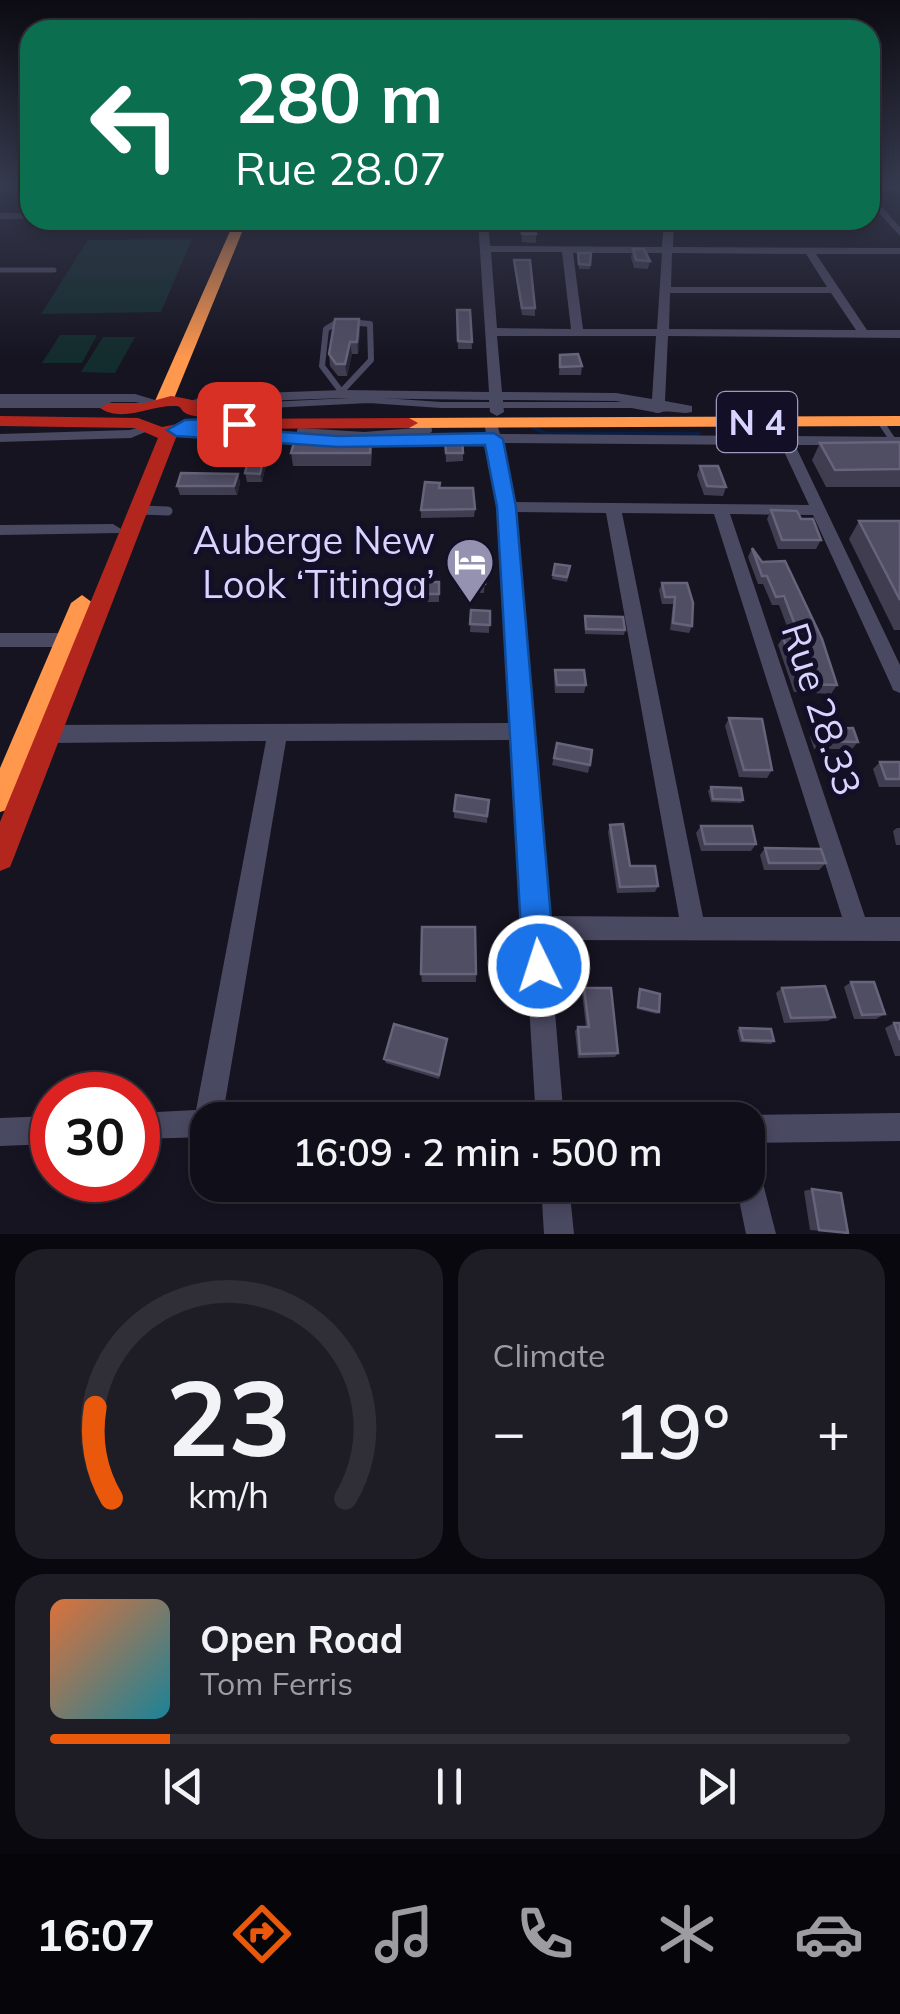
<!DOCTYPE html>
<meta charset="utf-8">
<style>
body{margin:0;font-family:Mulish,sans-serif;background:#1e1d26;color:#f1f3f6;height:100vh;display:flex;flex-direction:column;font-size:38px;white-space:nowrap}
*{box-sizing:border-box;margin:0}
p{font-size:32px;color:#9c9ca2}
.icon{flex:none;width:55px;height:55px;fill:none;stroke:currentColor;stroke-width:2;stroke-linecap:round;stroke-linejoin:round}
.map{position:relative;height:1234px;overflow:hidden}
.drawer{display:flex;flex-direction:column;gap:15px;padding:15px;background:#09080e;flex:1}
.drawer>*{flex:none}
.guide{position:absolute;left:20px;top:20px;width:860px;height:210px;border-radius:30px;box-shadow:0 5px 15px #0003,0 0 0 2px #302f38;background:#0b6e4f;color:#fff;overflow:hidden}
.speed{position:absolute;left:30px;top:1072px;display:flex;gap:20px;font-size:50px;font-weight:700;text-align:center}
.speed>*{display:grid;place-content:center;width:130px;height:130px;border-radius:50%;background:#100f19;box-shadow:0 5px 15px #0003,0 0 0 2px #302f38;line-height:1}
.speed .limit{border:15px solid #d22;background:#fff;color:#111}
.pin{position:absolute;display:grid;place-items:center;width:85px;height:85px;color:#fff;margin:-42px;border-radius:20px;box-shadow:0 5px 15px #0006}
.me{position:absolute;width:110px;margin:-55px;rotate:356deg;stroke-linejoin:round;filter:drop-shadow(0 0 8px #0008)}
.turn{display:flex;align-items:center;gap:35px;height:210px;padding:0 50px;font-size:45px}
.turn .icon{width:130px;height:130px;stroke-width:2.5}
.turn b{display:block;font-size:70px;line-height:85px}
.big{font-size:75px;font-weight:600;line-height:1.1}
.drawer .tile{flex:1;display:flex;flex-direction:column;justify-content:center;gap:15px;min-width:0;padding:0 35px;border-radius:30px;background:#1e1d26}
.drawer .dial{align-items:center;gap:0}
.dial svg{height:260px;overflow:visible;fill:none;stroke:#302f38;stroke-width:7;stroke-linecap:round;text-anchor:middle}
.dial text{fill:#f1f3f6;stroke:none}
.song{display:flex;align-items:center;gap:30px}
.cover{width:120px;height:120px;border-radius:15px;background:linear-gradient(135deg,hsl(20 70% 55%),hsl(190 70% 35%))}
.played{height:10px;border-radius:5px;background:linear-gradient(90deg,#ea580c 15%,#302f38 15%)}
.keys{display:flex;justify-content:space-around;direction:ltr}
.heat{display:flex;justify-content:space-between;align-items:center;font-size:55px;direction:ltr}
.drawer .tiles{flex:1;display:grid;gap:15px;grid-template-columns:1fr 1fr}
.tile:last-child{grid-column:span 2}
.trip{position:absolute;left:190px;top:1102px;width:575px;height:100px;border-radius:30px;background:#100f19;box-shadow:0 5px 15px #0003,0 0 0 2px #302f38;font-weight:600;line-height:100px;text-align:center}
.menu{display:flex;height:160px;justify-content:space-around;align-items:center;background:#06060a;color:#9c9ca2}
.menu .icon{width:70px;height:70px}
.menu .selected{color:#ea580c}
.menu b{font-size:45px;color:#f1f3f6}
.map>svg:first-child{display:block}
</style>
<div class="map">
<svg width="900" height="1234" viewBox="0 0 900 1234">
<rect width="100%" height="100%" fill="#161421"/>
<path fill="#132c2d" d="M192 239 161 312 41 314 88 240Z
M60 335H97L82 363H42Z
M103 337H135L115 373 81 372Z"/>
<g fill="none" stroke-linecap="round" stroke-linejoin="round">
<path stroke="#0b1e41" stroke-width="4" d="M534 428 547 434H699
M722 434 767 435"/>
<path stroke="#4a4962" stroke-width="5" d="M0 270H54"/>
<path stroke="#4a4962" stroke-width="6" d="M342 391 371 360 370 324 339 321 326 329 322 366 343 394
M0 405H109
M227 407 369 400 441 405H632L659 410
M882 424 900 451
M300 431 364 435 429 430"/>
<path stroke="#4a4962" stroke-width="9" d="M140 510 168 511"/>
<path fill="#4a4962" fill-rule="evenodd" d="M870 185H900V191H870Z
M870 194 900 227V236L870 203Z
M0 213H30V219H0Z
M478 220H488L490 246 662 247 664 220H674L673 247 900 248V254H816L867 330H900V338L668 336 665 401 692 406V412C679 415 672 409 658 413L653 412 651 407 616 401 503 400 504 412 497 416 490 412 489 400 343 398 210 403 187 408 180 404 210 395 343 390 489 392ZM491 252H562L571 329 497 328ZM573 253H662L657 329H583ZM672 253 806 254 827 287H671ZM670 293H831L856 330 669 329ZM497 336H656L652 399 616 393 502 392Z
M0 394H135L165 403 158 407 135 402H0Z
M492 423 497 424 500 434 777 436 775 431 782 427 787 428 791 436 900 437V445H795L900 665V693L893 690 891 685 813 515 730 514 865 917H900V941L549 940 564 1120H536L513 740 286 741 222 1120H208V1137L138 1139V1113L196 1110 266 741 49 743 42 740 39 734 42 728 49 725 512 723 498 507 488 443 351 445 344 441 351 437 486 434 485 427ZM502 443 781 445 809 505 513 502ZM514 512 606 513 679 917 547 916ZM622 513 714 514 842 917H703Z
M143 426 150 430 131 438 0 442V434L130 430Z
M176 426 320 436 327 440 320 444 171 433 169 430Z
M113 524 121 529 119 533 0 535V525Z
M0 633H67L73 635 76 640 73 645 67 647H0Z
M900 1113V1141L748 1143V1120H738L748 1115Z
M52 1116V1144L0 1146V1118Z
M748 1160 758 1164 776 1234H746L736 1185H748Z
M541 1185H569L574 1234H544Z"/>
<path fill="#ff974d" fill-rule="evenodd" d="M235 220H247L173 401 170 405H158L155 401Z
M900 416V426L409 428 400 423 409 418Z
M82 595 93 603 14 800 10 809 0 812V768L71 603Z"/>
<path fill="#b3261e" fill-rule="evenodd" d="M171 396C179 397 231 408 235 411 225 418 199 419 187 414 178 409 184 406 173 406 149 406 122 423 100 408L109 403H145Z
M0 416 138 418 162 427 203 419 409 418 418 423 409 428 203 429 177 435 14 857 10 867 0 871V822L158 438 135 428 0 426Z"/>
</g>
<path fill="#403d50" d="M521 226 536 234V243L522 242Z
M633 249 650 261 648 269 634 268 631 257Z
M578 253H591L590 269H579Z
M514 260 535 308V316L522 315 514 267Z
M457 310H470L472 349H458Z
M359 319 360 330 358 354H352L347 376H338L330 366 329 354Z
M560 355 582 366 581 375H559Z
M445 438 463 453V461L446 462Z
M333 440H371L372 452 371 466H293L291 453Z
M900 442V487H826L812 460 820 443Z
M267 444 269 453 262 482H247L245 473Z
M700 466 726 487 723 496 704 495 697 475Z
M238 474 240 483 237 495H180L177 486Z
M439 488 475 509 474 517 421 518V510Z
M771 510 801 519 821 540 816 549H778L767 519Z
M859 521H900V630H894L849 539Z
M752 548 837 685 831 694 794 692 778 645 783 637H791L779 605H772L763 584H758L748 557Z
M555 564 570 566 567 582 552 579Z
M460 572 485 573 484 593 459 592Z
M414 582H439V602H414Z
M662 583 693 603 692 626 689 633 670 630 673 604H662L659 590Z
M471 610 490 611 489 633 470 632Z
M585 616 625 630 624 635 585 634Z
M555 670 586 685 584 693H555L554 678Z
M729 718 772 770 767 778 739 777 725 726Z
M816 729 858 742 852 749H814L810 737Z
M557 743 590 765 588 773 552 765Z
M880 762H900V787H879L873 769Z
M711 787 743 800 741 803 711 802 708 791Z
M489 800 487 823 454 818V811Z
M610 825 630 866 658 886 655 892 617 893 608 832Z
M701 826 756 844 751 851H701L696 833Z
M897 828H900V845H896L893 831Z
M765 848 826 863 819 870H764L760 855Z
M421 974H476V982H422Z
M851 982 885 1014 876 1019H854L844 987Z
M584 988 618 1053 615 1057 578 1058 575 1031 578 1027H586L582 993Z
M782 988 835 1017 828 1021 784 1023 776 993Z
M640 989 659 1012 657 1014 637 1009 638 992Z
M894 1023H900V1056H895L885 1028Z
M740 1028 774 1041 771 1044 740 1042 737 1030Z
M447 1039 439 1079 386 1063 384 1059Z
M812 1189 848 1233 810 1230 804 1191Z"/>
<path fill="#282635" d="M359 319 360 330 358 354 357 342Z
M350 342 352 354 347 376 345 364Z
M267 444 269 453 262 482 260 474Z
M238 474 240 483 237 495 234 486Z"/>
<path fill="#504e63" stroke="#66637b" stroke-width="2.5" d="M521 226 534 227 536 234H522Z
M633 249H644L650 261 636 260Z
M578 253H591L590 265 579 264Z
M514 260H530L535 308H522Z
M457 310H470L472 342 458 341Z
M335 319H359L357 342H350L345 364H336L329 354Z
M578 354 582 366 560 367V355Z
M319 435 332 436V440H371L370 453H291L296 436Z
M445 438H462L463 453H446Z
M900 442V469L835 470 820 443Z
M252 444H267L260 474 245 473Z
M700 466H718L726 487 707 486Z
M181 473 238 474 234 486H177Z
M425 482 440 483 439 488H473L475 509 421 510Z
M771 510 797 511 801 519H813L821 540H782Z
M859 521H900V600Z
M752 548 762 562 785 561 822 639 837 685 799 684 783 637 800 638 784 596 776 597 767 576H762Z
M555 564 570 566 567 577 553 575Z
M460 572 485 573V584H459Z
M414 582H439V594H414Z
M662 583H687L693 603 692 626 673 623 675 597H665Z
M471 610 490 611V625L470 624Z
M585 616 623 617 625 630 586 629Z
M555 670H584L586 685H557Z
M729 718 762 719 772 770H744Z
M853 728 858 742 820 741 816 729Z
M557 743 592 750 590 765 554 758Z
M880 762H900V779H886Z
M711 787 741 788 743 800 713 799Z
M456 795 489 800 487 816 454 811Z
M623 824 630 866H655L658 886 620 887 610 825Z
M701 826H752L756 844H705Z
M765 848 821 849 826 863H769Z
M422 927H475L476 974H421Z
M851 982H874L885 1014 862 1015Z
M825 986 835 1017 791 1018 782 988Z
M584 988H611L618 1053 580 1054 578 1027H589Z
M640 989 660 994 659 1012 638 1007Z
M894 1023H900V1040Z
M394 1024 447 1039 439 1075 384 1059Z
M740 1028 771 1029 774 1041 743 1040Z
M812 1189 841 1193 848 1233 819 1230Z"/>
<linearGradient id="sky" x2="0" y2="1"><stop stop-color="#0c0b12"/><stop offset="0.52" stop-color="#363a4e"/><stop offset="1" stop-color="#363a4e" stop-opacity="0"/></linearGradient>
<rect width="900" height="357" fill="url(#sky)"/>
<path fill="#1a73e8" stroke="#114b97" stroke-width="2.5" d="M239 418 248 424 239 429 338 436 494 433 503 439 516 507 555 966 550 977 539 982 528 977 523 966 497 507 485 445 338 447 176 436 167 430 185 420Z"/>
<defs>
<g id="hotel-pin" transform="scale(2.5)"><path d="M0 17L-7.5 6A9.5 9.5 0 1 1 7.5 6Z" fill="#9591b1" stroke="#130f26"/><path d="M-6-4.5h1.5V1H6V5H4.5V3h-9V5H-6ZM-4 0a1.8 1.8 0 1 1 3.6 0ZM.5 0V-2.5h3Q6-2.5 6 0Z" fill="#fff"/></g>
</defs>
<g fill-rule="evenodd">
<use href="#hotel-pin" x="470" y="562"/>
</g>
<g text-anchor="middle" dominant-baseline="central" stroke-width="10" stroke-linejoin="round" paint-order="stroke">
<rect fill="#130f26" stroke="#9e99be" stroke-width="2.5" x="717" y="392" width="80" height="60" rx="8"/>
<g font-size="35" font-weight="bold" fill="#d9d4ff">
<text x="757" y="422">N 4</text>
</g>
<g font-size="38" fill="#d9d4ff" stroke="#130f26" text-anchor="end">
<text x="435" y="540">Auberge New<tspan x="435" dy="44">Look ‘Titinga’</tspan></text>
</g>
<g font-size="38" fill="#d9d4ff" stroke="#130f26">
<text transform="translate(822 709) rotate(72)">Rue 28.33</text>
</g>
</g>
</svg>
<div class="speed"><div class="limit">30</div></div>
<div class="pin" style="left:239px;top:424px;background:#d93025"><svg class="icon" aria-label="arrive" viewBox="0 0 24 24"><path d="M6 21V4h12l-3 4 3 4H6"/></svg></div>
<svg class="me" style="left:539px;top:966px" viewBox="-20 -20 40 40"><circle r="17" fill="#1a73e8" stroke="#fff" stroke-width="3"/><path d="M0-11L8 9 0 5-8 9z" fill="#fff"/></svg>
<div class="trip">16:09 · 2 min · 500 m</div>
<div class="guide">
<div class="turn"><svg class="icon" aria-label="left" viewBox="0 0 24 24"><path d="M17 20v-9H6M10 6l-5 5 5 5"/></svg><div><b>280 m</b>Rue 28.07</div></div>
</div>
</div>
<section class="drawer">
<div class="tiles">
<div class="tile dial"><svg viewBox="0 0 100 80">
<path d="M14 69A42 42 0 1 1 86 69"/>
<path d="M14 69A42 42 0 0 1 9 41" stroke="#ea580c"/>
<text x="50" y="56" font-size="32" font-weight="700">23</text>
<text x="50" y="72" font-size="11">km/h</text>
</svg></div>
<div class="tile"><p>Climate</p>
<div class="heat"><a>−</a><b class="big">19°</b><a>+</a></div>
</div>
<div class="tile">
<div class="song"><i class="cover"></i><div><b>Open Road</b><p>Tom Ferris</p></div></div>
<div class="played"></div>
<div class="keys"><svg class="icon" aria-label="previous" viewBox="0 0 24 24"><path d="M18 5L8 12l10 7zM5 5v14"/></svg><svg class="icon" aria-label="pause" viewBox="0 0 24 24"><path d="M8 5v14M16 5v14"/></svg><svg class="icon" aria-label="next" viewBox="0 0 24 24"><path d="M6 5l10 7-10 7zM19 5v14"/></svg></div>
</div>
</div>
</section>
<nav class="menu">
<b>16:07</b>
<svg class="icon selected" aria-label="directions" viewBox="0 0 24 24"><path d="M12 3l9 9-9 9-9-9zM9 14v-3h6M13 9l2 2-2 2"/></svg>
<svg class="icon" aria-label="music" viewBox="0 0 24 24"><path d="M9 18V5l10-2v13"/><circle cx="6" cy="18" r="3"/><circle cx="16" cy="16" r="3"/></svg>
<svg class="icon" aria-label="phone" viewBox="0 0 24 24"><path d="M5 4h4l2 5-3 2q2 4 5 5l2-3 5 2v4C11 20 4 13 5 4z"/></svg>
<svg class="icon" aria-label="climate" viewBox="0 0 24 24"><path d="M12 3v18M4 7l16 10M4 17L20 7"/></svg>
<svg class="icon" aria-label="car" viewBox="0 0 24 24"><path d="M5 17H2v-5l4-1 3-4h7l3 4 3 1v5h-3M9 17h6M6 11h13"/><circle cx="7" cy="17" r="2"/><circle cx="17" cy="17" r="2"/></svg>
</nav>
